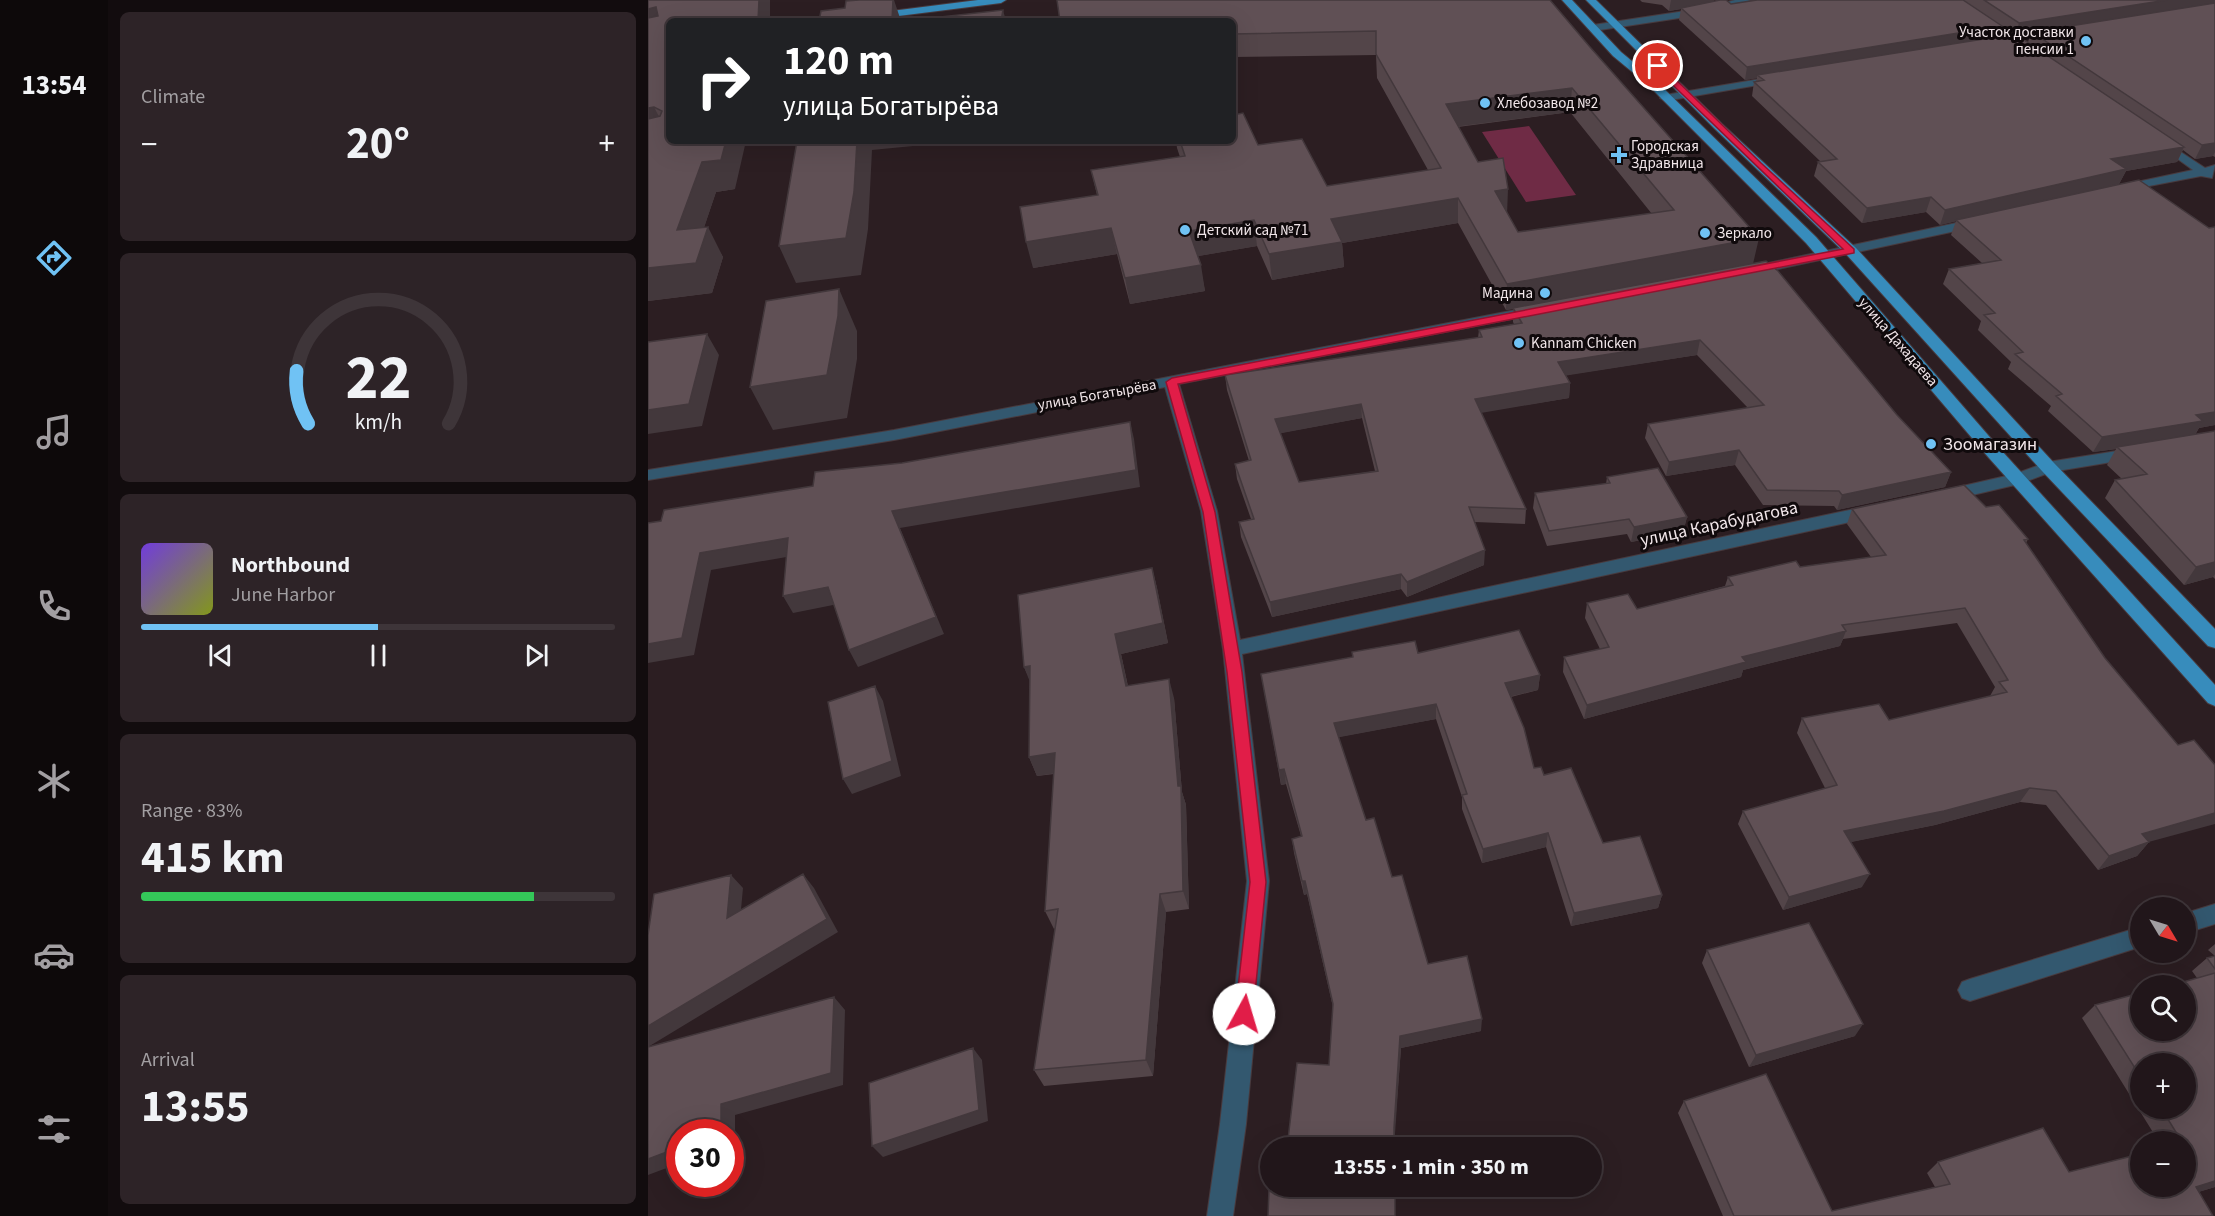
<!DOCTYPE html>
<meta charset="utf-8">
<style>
body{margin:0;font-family:"Source Sans 3",sans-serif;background:#2d2327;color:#f1f3f6;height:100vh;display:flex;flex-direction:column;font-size:22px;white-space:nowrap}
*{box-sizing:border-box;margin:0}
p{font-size:20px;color:#a29fa2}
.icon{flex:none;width:33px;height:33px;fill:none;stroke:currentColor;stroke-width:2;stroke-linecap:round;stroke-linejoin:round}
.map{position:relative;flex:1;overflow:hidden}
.sheet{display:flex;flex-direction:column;gap:12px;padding:12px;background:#120c0e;width:540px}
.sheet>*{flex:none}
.top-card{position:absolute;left:18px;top:18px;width:570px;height:126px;border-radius:9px;box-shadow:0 6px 24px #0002,0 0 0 2px #3e3539;background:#202124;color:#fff;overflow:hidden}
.needle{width:39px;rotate:128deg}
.buttons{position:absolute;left:1482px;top:897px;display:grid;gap:12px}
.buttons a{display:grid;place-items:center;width:66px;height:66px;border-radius:50%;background:#21161a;box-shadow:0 6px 24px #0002,0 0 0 2px #3e3539;font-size:30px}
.speed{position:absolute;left:18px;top:1119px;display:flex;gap:12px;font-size:30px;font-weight:700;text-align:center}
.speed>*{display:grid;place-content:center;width:78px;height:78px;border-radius:50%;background:#21161a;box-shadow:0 6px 24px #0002,0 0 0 2px #3e3539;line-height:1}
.speed .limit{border:9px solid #d22;background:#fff;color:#111}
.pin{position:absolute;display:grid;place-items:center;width:51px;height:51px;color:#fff;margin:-26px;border:3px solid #fff;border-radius:50%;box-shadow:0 2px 6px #0007}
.me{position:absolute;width:66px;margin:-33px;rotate:6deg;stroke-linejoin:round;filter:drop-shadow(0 0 4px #0008)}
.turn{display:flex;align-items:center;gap:21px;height:126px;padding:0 18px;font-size:27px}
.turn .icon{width:78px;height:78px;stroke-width:2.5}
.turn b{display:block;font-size:42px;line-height:51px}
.big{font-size:45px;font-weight:700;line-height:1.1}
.sheet .tile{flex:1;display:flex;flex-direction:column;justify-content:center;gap:9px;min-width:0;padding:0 21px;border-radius:9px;background:#2d2327}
.sheet .dial{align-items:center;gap:0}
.dial svg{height:156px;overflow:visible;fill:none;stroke:#3e3539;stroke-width:7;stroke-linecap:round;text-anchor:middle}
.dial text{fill:#f1f3f6;stroke:none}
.song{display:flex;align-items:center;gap:18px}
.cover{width:72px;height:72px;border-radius:9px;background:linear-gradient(135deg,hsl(260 70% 55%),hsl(70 70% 35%))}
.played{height:6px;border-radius:3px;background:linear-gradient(90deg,#70c2f4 50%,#3e3539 50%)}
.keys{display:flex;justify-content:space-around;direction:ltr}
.heat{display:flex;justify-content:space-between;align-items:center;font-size:33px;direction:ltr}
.charge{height:9px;border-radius:4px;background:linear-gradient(90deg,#34c759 83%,#3e3539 0)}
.trip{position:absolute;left:612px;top:1137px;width:342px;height:60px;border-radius:30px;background:#21161a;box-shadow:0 6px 24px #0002,0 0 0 2px #3e3539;font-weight:700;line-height:60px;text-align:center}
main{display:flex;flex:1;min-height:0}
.menu{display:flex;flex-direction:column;width:108px;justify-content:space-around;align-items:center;background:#0d090a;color:#a29fa2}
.menu .icon{width:42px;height:42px}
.menu .on{color:#70c2f4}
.menu b{font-size:27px;color:#f1f3f6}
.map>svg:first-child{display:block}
</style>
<main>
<nav class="menu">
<b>13:54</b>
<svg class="icon on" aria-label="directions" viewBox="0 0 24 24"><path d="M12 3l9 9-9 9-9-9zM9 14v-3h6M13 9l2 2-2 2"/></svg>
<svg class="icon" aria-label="music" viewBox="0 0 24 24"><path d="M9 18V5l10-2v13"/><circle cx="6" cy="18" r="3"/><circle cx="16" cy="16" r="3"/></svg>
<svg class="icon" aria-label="phone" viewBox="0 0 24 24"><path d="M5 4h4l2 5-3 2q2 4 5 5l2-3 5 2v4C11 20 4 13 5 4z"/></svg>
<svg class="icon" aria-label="climate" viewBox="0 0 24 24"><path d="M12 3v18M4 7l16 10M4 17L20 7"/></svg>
<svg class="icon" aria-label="car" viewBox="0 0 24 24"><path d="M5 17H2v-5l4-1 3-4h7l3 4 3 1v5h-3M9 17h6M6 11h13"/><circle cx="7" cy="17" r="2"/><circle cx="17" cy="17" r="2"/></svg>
<svg class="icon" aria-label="filters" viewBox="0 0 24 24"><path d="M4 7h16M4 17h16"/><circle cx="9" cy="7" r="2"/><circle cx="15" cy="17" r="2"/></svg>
</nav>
<section class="sheet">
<div class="tile"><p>Climate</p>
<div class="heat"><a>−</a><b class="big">20°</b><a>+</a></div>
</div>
<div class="tile dial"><svg viewBox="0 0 100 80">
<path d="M14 69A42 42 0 1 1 86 69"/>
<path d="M14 69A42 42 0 0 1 8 42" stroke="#70c2f4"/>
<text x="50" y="56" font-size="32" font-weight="700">22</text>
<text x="50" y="72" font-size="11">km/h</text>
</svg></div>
<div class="tile">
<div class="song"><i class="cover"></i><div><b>Northbound</b><p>June Harbor</p></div></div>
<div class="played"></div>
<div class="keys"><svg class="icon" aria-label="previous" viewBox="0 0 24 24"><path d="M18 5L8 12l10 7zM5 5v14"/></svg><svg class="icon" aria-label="pause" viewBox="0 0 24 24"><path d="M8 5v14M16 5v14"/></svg><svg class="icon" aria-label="next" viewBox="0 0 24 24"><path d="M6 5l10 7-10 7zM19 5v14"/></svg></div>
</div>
<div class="tile"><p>Range · 83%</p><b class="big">415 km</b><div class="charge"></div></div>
<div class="tile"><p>Arrival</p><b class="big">13:55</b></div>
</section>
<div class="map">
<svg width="1567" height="1216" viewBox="0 0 1567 1216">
<rect width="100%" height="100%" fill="#2c1e22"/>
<path fill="#6f2b45" d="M881 126 928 195 878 202 834 132Z"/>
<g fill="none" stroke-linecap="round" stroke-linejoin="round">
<g stroke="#483a3e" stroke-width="2">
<path id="minor" d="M1087 0H1103L1058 14 945 31 940 28 945 25 1057 8Z
M1298 0H1310L1382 48 1373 50Z
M1130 76 1135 79 1134 81 1017 101 1012 98 1017 95Z
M1513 139 1557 168 1567 165 1564 178 1553 176 1470 192V186L1545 170 1509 144V140Z
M1327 219 1333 223 1331 226 1102 275 1095 271 1102 267Z
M889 306 894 307V313L531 384 569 511 592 640 1225 505 1233 511 1225 517 594 654 621 881 598 1124 585 1216H559L572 1124 599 881 575 649 553 511 517 387 246 440 0 480V470L246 430Z
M1488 448 1494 449 1496 453 1494 457 1403 472 1371 484 1299 501 1291 495 1293 491 1367 474 1400 462Z
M1567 904V924L1538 933V913Z
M1492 927V947L1322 1001 1314 998 1310 990 1314 982 1322 979Z"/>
</g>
<g stroke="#483a3e" stroke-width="2">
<path id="major" d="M330 0H358L353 3 211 21H183L188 18Z
M914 0H924L973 52 1008 81 1168 237 1353 450 1567 685V706L1560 703 1341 458 1158 243 1000 85 965 56Z
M938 0H948L1074 124 1208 248 1406 463 1567 629V648L1560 646 1394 471 1198 254 1066 128Z"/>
</g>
<use href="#minor" fill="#33586f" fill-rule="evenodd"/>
<use href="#major" fill="#378cbc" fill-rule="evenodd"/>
</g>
<path fill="#534549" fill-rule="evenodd" d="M0 0H122V21H21L87 189 68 192 56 227 75 257 64 293 0 301Z
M902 0 1105 263 1303 472 1297 487 1189 510 1186 506 1115 505 1087 465 1018 476 997 438 1000 424 1100 408 1049 355 918 375 922 383 921 398 833 412 878 509 877 524 827 522 836 565 759 597 753 589 624 617 593 537 591 522 603 519 589 479 587 464 601 461 579 390 577 375 830 338 831 330 866 324 865 322V309L858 310 810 223 694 243 696 267 624 280 609 246 550 256 557 291 482 304 469 254 385 268 449 195 443 170 532 157 529 148 528 141H585L610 145 679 186 780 170 729 78 728 55 585 57V21ZM922 112 1004 214 870 232 810 127ZM714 418 727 471 651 482 632 433Z
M992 0H1066L1065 1 1083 4 1108 0H1567V157L1565 156 1547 159 1535 150 1529 162 1478 171 1471 184 1561 228 1567 227V425L1551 428 1547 435 1567 431V579L1565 577 1536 585 1457 498 1467 480 1474 479 1459 465 1468 449 1445 452 1400 411 1403 406 1360 369 1363 362 1330 330 1333 321 1295 284 1301 269 1334 263 1303 235 1308 221 1292 225 1278 212 1214 223 1166 176 1170 162 1172 161 1104 96 1106 82 1108 81 1109 78 1097 80 1031 20 1033 9 1021 11 1014 5 994 2ZM1353 27 1364 34 1350 36ZM1383 33 1380 42 1370 35Z
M959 477 1039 517 1035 532 983 542 979 534 899 546 885 508 887 493 958 484Z
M1338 507 1380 539 1378 543 1501 842 1489 856 1450 870 1398 805 1372 802 1287 825 1202 842 1214 887 1135 910 1090 824 1095 811 1177 788 1149 733 1154 718 1241 720 1342 696 1347 687 1309 623 1195 639 1192 646 1095 670 1093 677 936 719 915 672 916 657 952 649 937 618 939 603 989 609 1077 586 1080 577 1223 557 1199 524 1204 509Z
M504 568 509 588 520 643 473 654 480 686 526 698 534 792 538 805 541 909 518 912 505 1076 396 1086 386 1070 407 928 406 929 397 911 406 774 389 776 381 757 382 680 376 667Z
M704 652 770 653 892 675 890 690 863 697 886 768 896 775 955 843 1014 895 1010 908 923 926 898 847 834 863 814 809V797L788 719 690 737 718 820 744 877 780 964 833 1031 753 1048 746 1138 681 1065 685 1007 659 894 656 895 646 853 644 839 653 836 638 784 633 785 613 674 704 657Z
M1567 944V956L1560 950Z
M1059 950 1207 1036 1101 1067 1054 963Z
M1567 956V1187L1550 1192 1565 1216H1075L1030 1113 1036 1101 1184 1211 1287 1187 1279 1173 1290 1162 1421 1172 1492 1186 1538 1142H1511L1434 1018 1447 1005 1549 978 1544 971 1559 958ZM1492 1064 1538 1108H1492Z"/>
<path fill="#43383c" d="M111 0H122V21H110Z
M245 0H246L253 21H244Z
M1023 0H1066L1065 4 1033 8V9L1021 11Z
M1519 0H1567V4L1384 32 1383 33 1367 36 1371 23Z
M8 7 21 34 0 38V9Z
M355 10 358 21H353Z
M1354 26 1349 39 1109 75V78L1097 80 1099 67Z
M924 88 922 112 797 128 798 104Z
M6 107 21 136 0 142V108Z
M78 141H98L87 189 68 192 45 261 29 230 54 162Z
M209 141H316L224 150 220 229 213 275 148 283 131 246Z
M1567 143V152L1565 156 1547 159 1554 145Z
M1536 147 1529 162 1478 171 1471 184 1292 225 1297 210 1463 159Z
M860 189 859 215 847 191Z
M1283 197 1278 212 1214 223 1219 208Z
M810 198V223L694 243 696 267 624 280 621 254 683 219Z
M606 220 609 246 545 257 541 231Z
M60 227 75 257 64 293 0 301V268Z
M463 228 469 254 385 268 378 242Z
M1111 238 1105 264 858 310 859 284Z
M553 265 557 291 482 304 477 278Z
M191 289 209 331V359L199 418 125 430 102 387Z
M59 334 71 355 54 426 0 434V410Z
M1052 340 1049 355 909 377 910 362Z
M922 383 921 398 827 414V399Z
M713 404 714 418 629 434 627 419Z
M1567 412V425L1551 428 1546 436 1469 447 1468 449 1445 452 1454 437 1548 415Z
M482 422 486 439 492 487 252 528 296 634 210 667 201 650 244 511Z
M1091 450 1087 465 1018 476 1021 462Z
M1303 472 1297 487 1189 510 1194 495Z
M1039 517 1035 532 983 542 986 527Z
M140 538 150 555 63 570 46 655 0 663V644L52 553Z
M837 550 836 565 759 597V582Z
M1567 562V574L1565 577 1536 585 1548 567Z
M504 568 509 588 520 643 473 654 484 706 478 686 467 634Z
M753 574V589L624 617 622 602Z
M180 587 190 604 145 613 135 596Z
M1198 631 1192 646 1095 670 1093 677 936 719 939 705 1094 657Z
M382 666 384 687 376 667Z
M892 675 890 690 856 698 857 683Z
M521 679 526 698 534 792 538 805 541 909 535 891 530 786Z
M227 686 235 701 253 776 204 794 195 779Z
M788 704V719L687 738 686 723Z
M407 753 415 772 389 776 381 757Z
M636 769 638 784 633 785 631 770Z
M1382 788 1372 802 1287 825 1189 845 1196 831Z
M1567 813V824L1482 847 1494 834Z
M900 833 898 847 834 863 835 849Z
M1501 842 1489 856 1450 870 1461 856Z
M155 874 166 888 190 932 0 1047V1026Z
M1222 874 1214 887 1135 910 1141 897Z
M83 875 95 888 91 931 79 918Z
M654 881H657L659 894 656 895Z
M512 894 518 912 505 1076 498 1060Z
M1014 895 1010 908 923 926 926 913Z
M186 997 197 1010 195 1085 87 1115V1142L82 1143V1132H69L73 1104Z
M834 1019 833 1031 753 1048 746 1148V1128L752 1036Z
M1215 1024 1207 1036 1101 1067 1108 1055Z
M325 1048 334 1060 340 1121 235 1157 224 1146Z
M32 1147V1163L0 1175V1159Z
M1567 1181V1187L1531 1198 1548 1187Z"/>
<path fill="#605055" stroke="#43383c" stroke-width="1.5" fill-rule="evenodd" d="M0 0H111L110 21H21V141H78L73 160 54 162 29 230 60 227 48 263 0 268V119L12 116 14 111 6 107 0 108V18L10 16 8 7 0 9Z
M211 0H245L244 21H171L173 11 197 8 198 1Z
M409 0H902L942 47 1111 238 859 284 810 198 683 219 694 242 621 254 606 220 541 231 553 265 477 278 463 228 378 242 372 207 450 195 443 170 537 156 532 141H585V115L595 113 610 145 654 139 679 186 793 168 728 54V31L585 34V21H412ZM924 88 1026 210 870 232 847 191 860 189 855 158 830 162 798 104Z
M1072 0H1078L1083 4 1109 0H1315L1354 26 1099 67 1033 8Z
M1336 0H1519L1371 23Z
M1567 3V143L1554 145 1384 32Z
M355 10 353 21H256Z
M1367 34 1536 147 1463 159 1478 169 1297 210 1283 197 1219 208 1170 162 1189 159 1106 82 1116 80 1109 75Z
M149 141H209L206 192 198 238 131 246Z
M1491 180 1561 228 1567 227V412L1548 415 1555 421 1454 437 1408 396 1414 394 1367 354 1375 352 1336 315 1347 313 1301 269 1353 260 1308 220Z
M1118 261 1130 271 1249 415 1303 472 1194 495 1191 491 1119 490 1091 450 1021 462 1000 424 1116 405 1052 340 910 362 922 383 827 399 878 509 821 507 837 550 759 582 753 574 622 602 591 522 606 519 587 464 603 460 577 375 834 337 831 330 874 323 865 308ZM713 404 730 471 651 482 627 419Z
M191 289 190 316 179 375 102 387 118 301Z
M59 334 41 404 0 410V342Z
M482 422 488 470 244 511 288 617 201 650 180 587 135 596 140 538 52 553 34 638 0 644V523L13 521 16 510 165 486 167 472 254 463Z
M1567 431V562L1548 567 1467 480 1499 474 1469 447Z
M1010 468 1039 517 986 527 981 519 901 531 887 493 962 483 959 477Z
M1316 485 1338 507 1351 505 1380 539 1376 540 1457 658 1530 745 1546 740 1567 765V813L1494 834 1501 842 1461 856 1408 791 1382 788 1296 811 1196 831 1222 874 1141 897 1095 811 1189 785 1154 718 1231 704 1241 720 1359 692 1351 682 1360 680 1317 608 1194 625 1198 631 1094 657 1098 662 939 705 916 657 961 647 939 603 980 594 989 609 1085 585 1080 577 1148 561 1152 567 1238 555 1204 509Z
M504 568 515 623 467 634 478 686 521 679 530 786H533L535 891 512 894 498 1060 386 1070 410 909 397 911 407 753 381 757 382 666 376 667 370 595Z
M871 630 892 675 857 683 876 728 886 768 893 767 896 775 923 768 955 843 992 836 1014 895 926 913 900 833 835 849 814 795 819 794 788 704 686 723 718 820 726 818 744 877 754 875 780 964 819 956 834 1019 752 1036 746 1128V1148H639L649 1063 681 1065 685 1004 657 881H654L644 839 654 836 636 769 631 770 613 674 705 657 704 652 767 641 770 653Z
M227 686 244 761 195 779 180 702Z
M155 874 179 919 0 1026V935L6 894 83 875 79 918Z
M1161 923 1215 1024 1108 1055 1059 950Z
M1567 956V969L1559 958Z
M1567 973V1181L1548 1187 1565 1216H1086L1036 1101 1118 1074 1184 1211 1302 1184 1290 1162 1395 1128 1421 1172 1492 1154V1186H1538V1142H1534L1513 1108H1538V1064H1492V1076L1447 1005 1492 993V1030H1538V986H1521Z
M186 997 183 1073 73 1104V1131L69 1132H32V1147L0 1159V1047Z
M325 1048 331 1110 224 1146 221 1083Z
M622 1161V1186H747V1216H620Z"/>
<path fill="#e11d48" stroke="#92132f" stroke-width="1.5" d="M1007 65H1013L1113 163 1206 249V253L530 384 567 512 594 672 618 882 605 1014 603 1020 596 1022 590 1020 587 1014 602 882 579 672 555 512 518 382 524 378 1195 249 1007 68Z"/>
<g fill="#70c2f4" stroke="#100a0c" stroke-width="2">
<circle cx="1438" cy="41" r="6"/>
<circle cx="837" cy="103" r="6"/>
<path d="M968 146h6v6h6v6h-6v6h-6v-6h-6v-6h6z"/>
<circle cx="537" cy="230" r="6"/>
<circle cx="1057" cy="233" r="6"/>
<circle cx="897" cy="293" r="6"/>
<circle cx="871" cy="343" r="6"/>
<circle cx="1283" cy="444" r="6"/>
</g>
<g text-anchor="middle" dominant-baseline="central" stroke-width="6" stroke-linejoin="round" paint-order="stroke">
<g font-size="15" fill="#f1e6e9" stroke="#100a0c" text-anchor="start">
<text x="1426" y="32" text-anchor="end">Участок доставки<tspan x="1426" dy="17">пенсии 1</tspan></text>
<text x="849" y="103">Хлебозавод №2</text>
<text x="983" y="146">Городская<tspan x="983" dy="17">Здравница</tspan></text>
<text x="549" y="230">Детский сад №71</text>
<text x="1069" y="233">Зеркало</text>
<text x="885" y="293" text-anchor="end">Мадина</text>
<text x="883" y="343">Kannam Chicken</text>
</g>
<g font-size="15" fill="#f1e6e9" stroke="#100a0c">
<text transform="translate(1250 342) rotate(49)">улица Дахадаева</text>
<text transform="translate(449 395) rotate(-10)">улица Богатырёва</text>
</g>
<g font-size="18" fill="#f1e6e9" stroke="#100a0c" text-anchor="start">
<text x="1295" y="444">Зоомагазин</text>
</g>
<g font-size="18" fill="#f1e6e9" stroke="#100a0c">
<text transform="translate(1071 524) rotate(-12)">улица Карабудагова</text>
</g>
</g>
</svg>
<div class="buttons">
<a><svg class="needle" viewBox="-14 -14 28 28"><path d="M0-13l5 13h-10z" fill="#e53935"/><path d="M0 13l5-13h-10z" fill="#a29fa2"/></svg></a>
<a><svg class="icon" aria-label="search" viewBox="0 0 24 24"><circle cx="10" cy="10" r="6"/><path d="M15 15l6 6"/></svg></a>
<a>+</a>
<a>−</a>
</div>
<div class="speed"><div class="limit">30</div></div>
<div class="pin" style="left:1010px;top:66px;background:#d93025"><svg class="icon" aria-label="arrive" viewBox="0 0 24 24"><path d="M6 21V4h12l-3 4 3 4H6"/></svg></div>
<svg class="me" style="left:596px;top:1014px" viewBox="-20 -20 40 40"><circle r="19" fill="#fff"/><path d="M0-13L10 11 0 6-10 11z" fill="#e11d48"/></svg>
<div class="trip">13:55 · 1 min · 350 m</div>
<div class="top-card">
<div class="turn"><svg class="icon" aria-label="right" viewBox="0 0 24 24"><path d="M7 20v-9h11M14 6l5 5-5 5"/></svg><div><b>120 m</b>улица Богатырёва</div></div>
</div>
</div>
</main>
